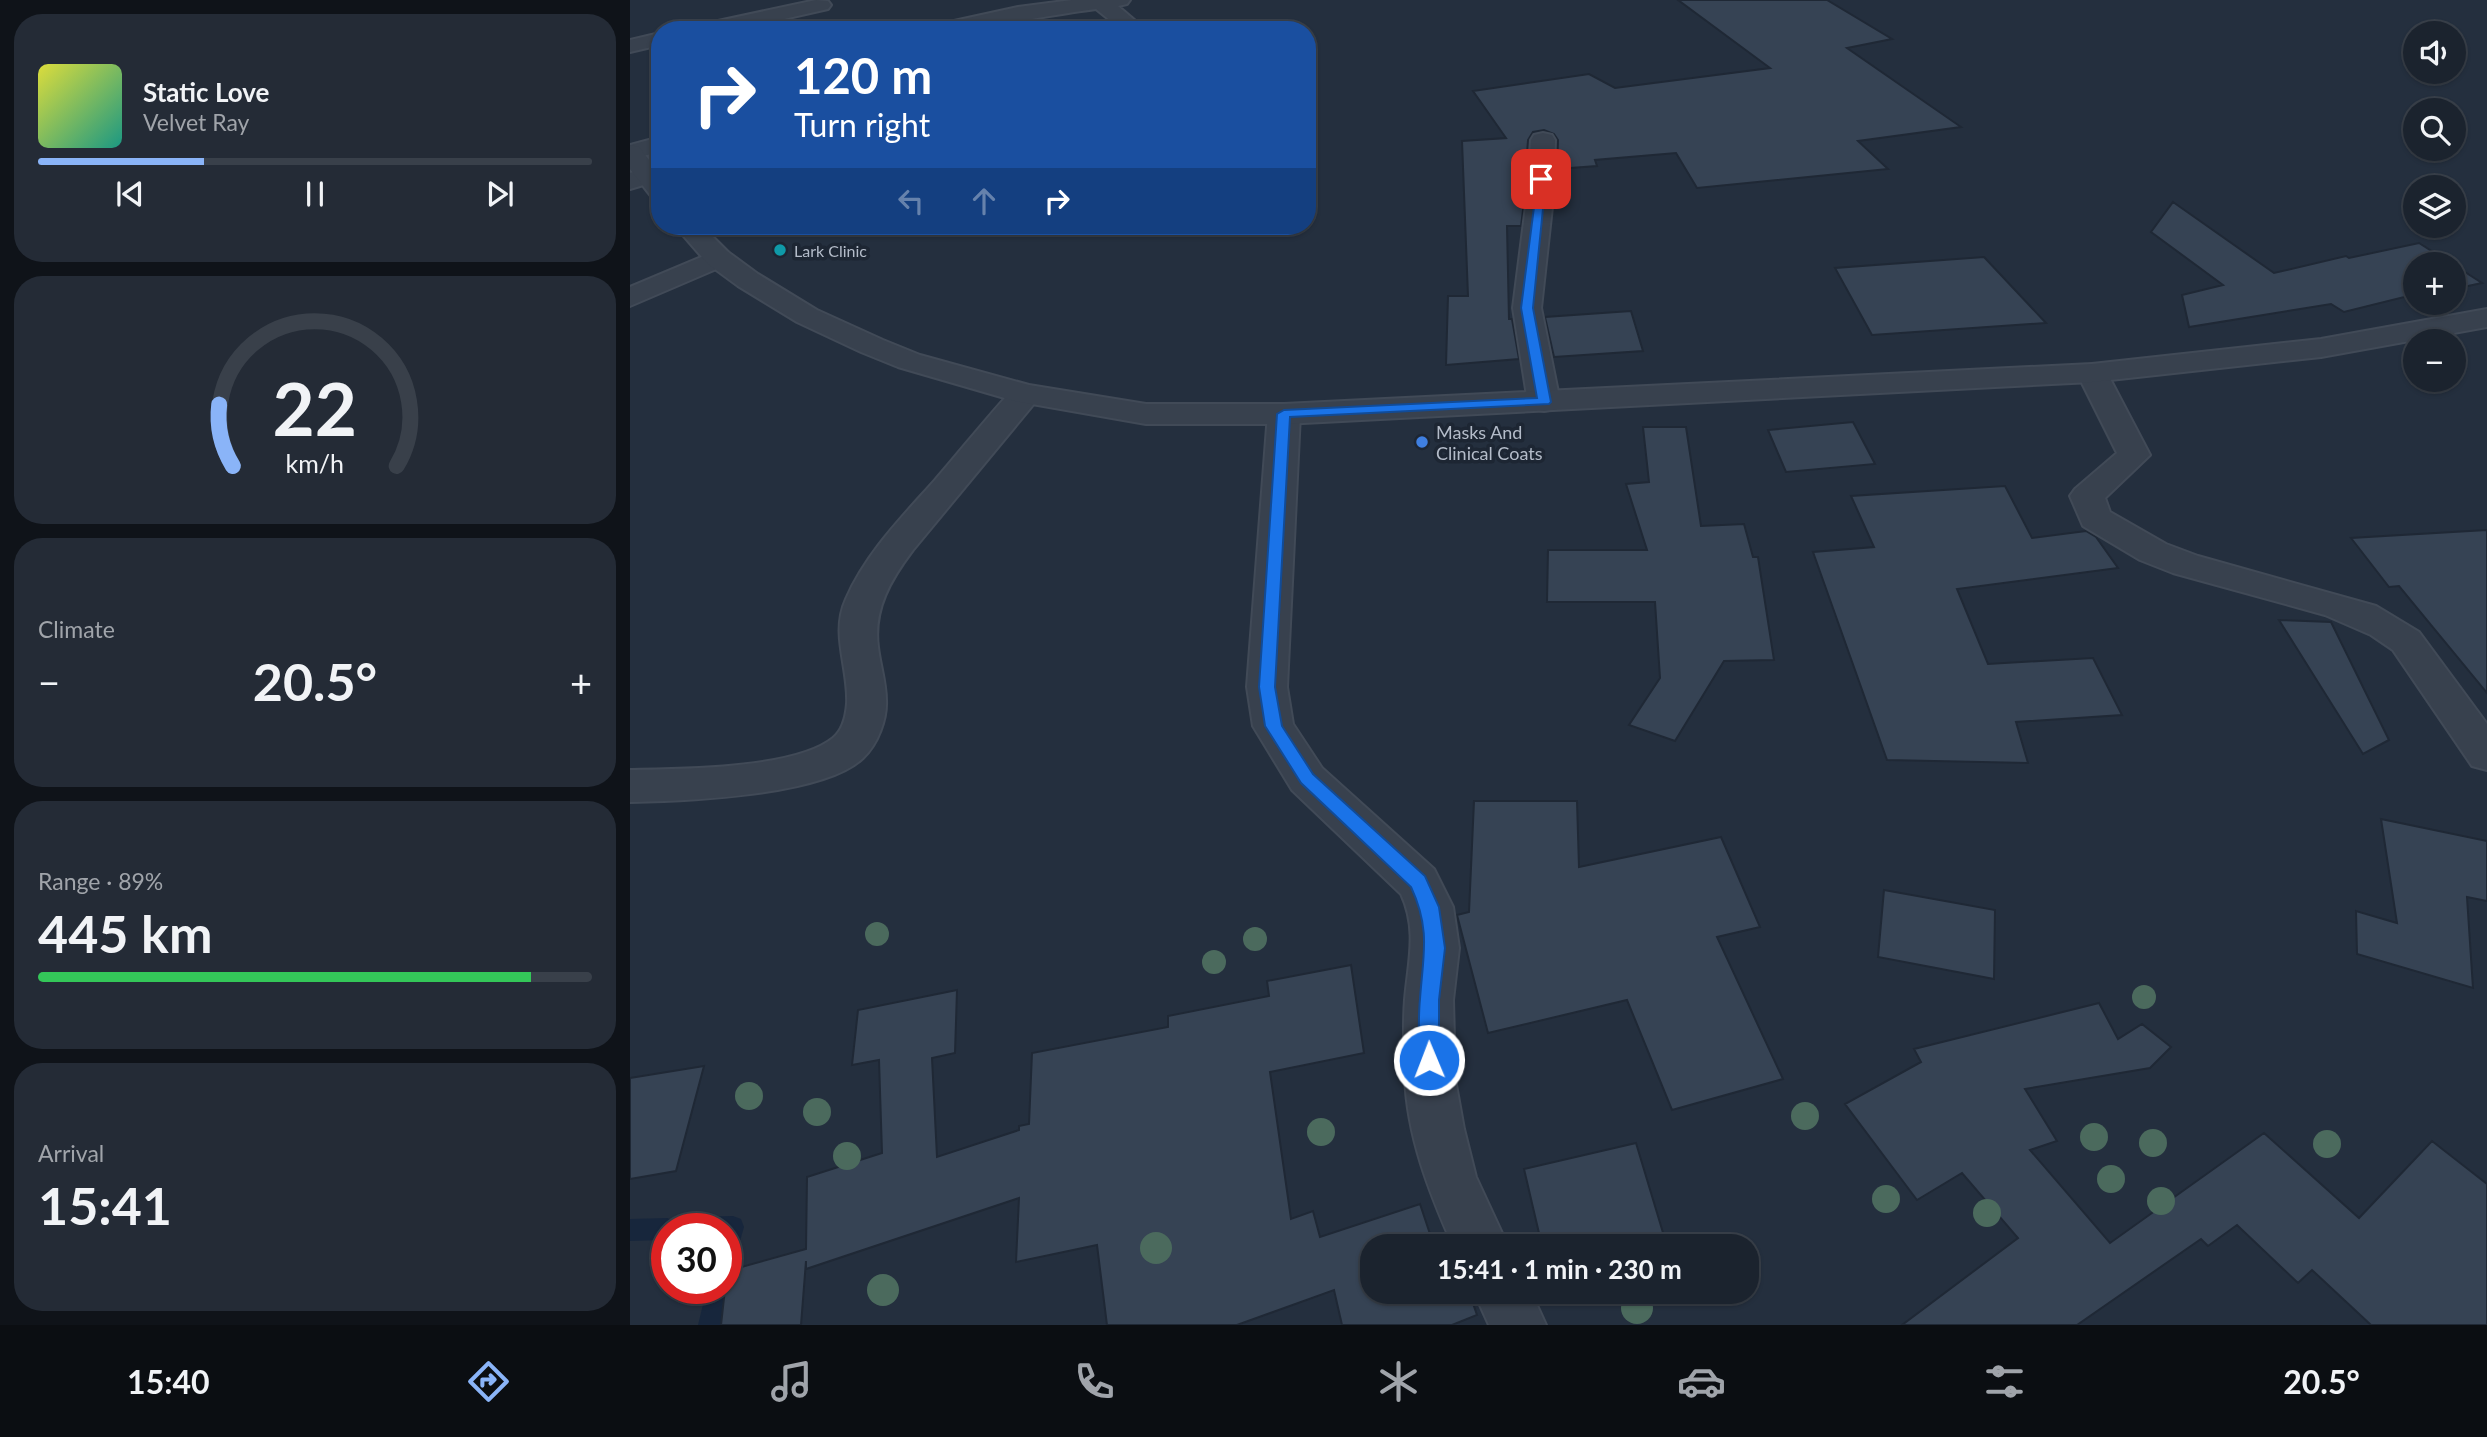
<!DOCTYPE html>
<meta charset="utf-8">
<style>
body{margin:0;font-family:Lato,sans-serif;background:#242b36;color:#f1f3f6;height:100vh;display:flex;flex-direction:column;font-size:26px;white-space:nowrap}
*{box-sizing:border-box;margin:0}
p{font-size:23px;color:#a0a4aa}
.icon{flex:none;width:38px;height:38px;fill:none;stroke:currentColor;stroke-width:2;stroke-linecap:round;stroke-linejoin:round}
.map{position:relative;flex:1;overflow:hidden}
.details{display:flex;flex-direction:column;gap:14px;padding:14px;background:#0f1319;width:630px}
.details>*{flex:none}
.top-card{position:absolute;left:21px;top:21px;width:665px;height:214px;border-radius:28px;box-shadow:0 2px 5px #0004,0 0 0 2px #39404a;background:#1a4fa0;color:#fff;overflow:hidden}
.controls{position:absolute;left:1773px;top:21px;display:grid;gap:14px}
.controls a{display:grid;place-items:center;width:63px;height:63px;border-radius:50%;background:#1b232e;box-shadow:0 2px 5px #0004,0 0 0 2px #39404a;font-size:35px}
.speed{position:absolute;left:21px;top:1213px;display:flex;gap:14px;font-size:35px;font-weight:700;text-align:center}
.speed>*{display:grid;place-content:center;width:91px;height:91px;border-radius:50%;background:#1b232e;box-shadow:0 2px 5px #0004,0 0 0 2px #39404a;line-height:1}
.speed .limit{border:10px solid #d22;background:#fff;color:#111}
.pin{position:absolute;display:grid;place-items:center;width:60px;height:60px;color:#fff;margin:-30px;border-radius:14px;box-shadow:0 4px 10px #0006}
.me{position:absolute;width:77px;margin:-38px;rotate:359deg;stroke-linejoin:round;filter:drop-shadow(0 0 5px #0008)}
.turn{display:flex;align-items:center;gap:24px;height:147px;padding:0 28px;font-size:32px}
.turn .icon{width:91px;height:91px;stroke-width:2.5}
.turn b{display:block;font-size:49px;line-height:60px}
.lanes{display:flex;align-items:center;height:66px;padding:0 28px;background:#0003;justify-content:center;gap:35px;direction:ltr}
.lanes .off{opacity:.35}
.big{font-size:52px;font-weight:700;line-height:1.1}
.details .card{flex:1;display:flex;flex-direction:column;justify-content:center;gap:10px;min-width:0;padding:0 24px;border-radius:28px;background:#242b36}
.details .dial{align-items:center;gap:0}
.dial svg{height:182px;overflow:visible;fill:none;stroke:#39404a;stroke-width:7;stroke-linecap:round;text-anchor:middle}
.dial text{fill:#f1f3f6;stroke:none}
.song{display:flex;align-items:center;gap:21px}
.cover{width:84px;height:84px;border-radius:10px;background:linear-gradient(135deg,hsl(60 70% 55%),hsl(170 70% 35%))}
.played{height:7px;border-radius:4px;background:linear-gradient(90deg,#8ab4f8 30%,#39404a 30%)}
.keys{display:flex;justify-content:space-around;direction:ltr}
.heat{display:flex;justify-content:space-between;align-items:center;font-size:38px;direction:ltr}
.charge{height:10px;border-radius:5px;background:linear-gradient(90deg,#34c759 89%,#39404a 0)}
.trip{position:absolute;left:730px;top:1234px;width:399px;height:70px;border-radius:28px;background:#1b232e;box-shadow:0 2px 5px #0004,0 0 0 2px #39404a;font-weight:700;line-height:70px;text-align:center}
.dock{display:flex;height:112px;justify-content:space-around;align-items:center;background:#0b0e12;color:#a0a4aa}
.dock .icon{width:49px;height:49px}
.dock .current{color:#8ab4f8}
.dock b{font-size:32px;color:#f1f3f6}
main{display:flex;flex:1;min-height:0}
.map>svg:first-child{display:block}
</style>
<main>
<section class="details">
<div class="card">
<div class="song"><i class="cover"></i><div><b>Static Love</b><p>Velvet Ray</p></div></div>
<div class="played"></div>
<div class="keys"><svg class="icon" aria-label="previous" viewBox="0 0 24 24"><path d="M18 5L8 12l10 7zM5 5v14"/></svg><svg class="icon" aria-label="pause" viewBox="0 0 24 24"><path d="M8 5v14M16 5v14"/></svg><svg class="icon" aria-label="next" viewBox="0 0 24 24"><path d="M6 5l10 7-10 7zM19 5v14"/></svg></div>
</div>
<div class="card dial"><svg viewBox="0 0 100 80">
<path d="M14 69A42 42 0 1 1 86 69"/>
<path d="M14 69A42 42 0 0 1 8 42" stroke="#8ab4f8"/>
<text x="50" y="56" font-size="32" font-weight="700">22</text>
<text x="50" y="72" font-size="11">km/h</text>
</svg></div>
<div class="card"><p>Climate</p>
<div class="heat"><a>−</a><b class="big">20.5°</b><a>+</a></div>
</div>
<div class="card"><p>Range · 89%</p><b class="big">445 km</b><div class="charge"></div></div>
<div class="card"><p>Arrival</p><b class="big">15:41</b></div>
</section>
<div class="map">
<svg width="1857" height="1325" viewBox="0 0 1857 1325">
<rect width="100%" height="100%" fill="#242f3e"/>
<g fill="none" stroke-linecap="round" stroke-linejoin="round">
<path fill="#17263c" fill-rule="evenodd" d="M103 1216 111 1219 114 1227 104 1262 96 1265V1228H50L53 1220 61 1217Z
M37 1218 45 1221 48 1228H37V1240L0 1241V1219Z
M96 1280 99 1288 92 1325H68L77 1288H96Z"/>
</g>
<path fill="#364354" stroke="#1f2835" stroke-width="2" d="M1048 0H1197L1262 39 1217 48 1331 127 1228 141 1258 169 1067 188 1046 153 965 160 967 166 927 169 928 140 924 134 914 130 903 132 898 140 896 168 890 158 894 202 891 226H877L879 319H882L889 359 816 365 818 296H838L832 141 876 138 843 91 959 74 985 88 1140 68Z
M1543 202 1644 273 1716 256 1719 258 1789 243 1822 264H1785V297L1782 295 1714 312 1701 304 1559 327 1552 295 1593 285 1521 232Z
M1354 257 1416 323 1242 335 1205 268Z
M1824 265 1852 283 1824 289Z
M1001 311 1013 351 924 357 915 317Z
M1223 422 1245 464 1156 472 1138 430Z
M1013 427H1056L1071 526 1114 524 1123 557H1128L1144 660 1094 661 1045 741 999 725 1030 678 1025 602H917L918 550H1017L996 484 1019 482Z
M1375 486 1402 538 1456 531 1466 537 1488 568 1327 589 1358 664 1463 658 1492 715 1386 722 1398 763 1257 760 1183 552 1244 547 1221 496Z
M1857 530V693L1769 586 1759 587 1721 538Z
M1649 620 1701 622 1759 740 1733 754Z
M844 801H947L949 867 1091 837 1130 927 1087 937 1153 1079 1042 1110 997 1000 858 1033 827 915 839 912Z
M1751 819 1857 841V901L1837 897 1843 988 1727 954 1726 911 1767 923Z
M1254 890 1365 910 1364 979 1248 957Z
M721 965 734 1053 640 1072 661 1219 683 1211 690 1237 790 1204 804 1246H742V1292H839L847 1315 822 1325H712L704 1290 607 1325H477L467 1245 386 1262 389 1198 176 1269V1261L171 1325H91L97 1271 176 1249 177 1177 252 1153 249 1060 222 1065 228 1010 327 990 325 1053 302 1058 307 1157 389 1130V1126L399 1124 402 1053 538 1027V1016L639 996 637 981Z
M1469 1003 1488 1039 1512 1024 1541 1047 1520 1068 1395 1089 1427 1141 1400 1150 1480 1243 1634 1133 1729 1218 1802 1141 1857 1184V1325H1741L1682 1270 1668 1283 1607 1225 1578 1246 1571 1239 1447 1325H1272L1388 1238 1332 1173 1287 1200 1215 1104 1291 1062 1284 1049Z
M74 1066 46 1171 0 1179V1078Z
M1006 1143 1034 1236 989 1246H912L894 1169Z"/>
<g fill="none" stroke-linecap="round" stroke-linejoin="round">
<g stroke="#414a57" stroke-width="4">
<path id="minor" d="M186 0 198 1 201 5 198 9 105 30H64L67 26 74 24Z
M442 0H500L497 4 488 6 516 30H492L466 9C410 16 354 30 298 30L301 26 388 7Z
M30 33V45L0 52V40Z
M913 133 922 135 925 140 923 198 911 308 930 402 925 409 914 411 903 409 898 402 883 308 897 198 901 140 904 135Z
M30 137V152L0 159V145Z
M18 168 27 171 30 175 27 181 0 189V173Z
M88 250 98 252 102 258 98 264 0 306V287Z
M1462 364 1473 367 1477 373 1520 455 1475 498 1480 512 1536 544 1568 556 1746 606 1789 632 1857 724V770L1842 766 1763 650 1741 635 1695 615 1543 573 1510 560 1453 526 1440 496 1445 489 1487 453 1447 373 1451 367Z
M396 385 407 387 412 394 283 550C261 579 243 609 248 647 250 665 256 682 256 700 257 719 248 744 233 758 194 796 54 801 0 802V770C50 769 165 769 203 738 213 730 216 716 217 704 219 668 200 634 216 599 236 553 272 517 305 480 332 449 357 417 385 387Z
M654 404 665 407 670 414 657 687 663 724 692 768 804 869 823 907 829 948 823 1000 825 1079 834 1129 846 1177 878 1246H823C799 1192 777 1136 775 1076 774 1051 773 1025 775 1000 778 963 788 930 771 894L662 790 623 726 617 687 638 414 643 407Z
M844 1292H901L916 1325H859Z"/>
</g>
<g stroke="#414a57" stroke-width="4">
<path id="tertiary" d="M0 145 9 147 30 174V199L21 196 0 169Z
M45 226H72L98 252 128 274 187 310 253 340 290 355 399 385 516 404H654L1462 364 1691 339 1857 309V327L1691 357 1462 382 654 424H516L385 401 268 367 231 352 167 322 108 286 78 264Z"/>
</g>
<use href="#minor" fill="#38414e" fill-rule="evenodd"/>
<use href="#tertiary" fill="#38414e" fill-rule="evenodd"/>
</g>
<g fill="#4b6a5d">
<circle cx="247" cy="934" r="12"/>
<circle cx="625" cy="939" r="12"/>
<circle cx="584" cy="962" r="12"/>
<circle cx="1514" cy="997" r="12"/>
<circle cx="119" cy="1096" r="14"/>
<circle cx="187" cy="1112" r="14"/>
<circle cx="1175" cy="1116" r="14"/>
<circle cx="691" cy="1132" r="14"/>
<circle cx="1464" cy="1137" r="14"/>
<circle cx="1523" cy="1143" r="14"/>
<circle cx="1697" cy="1144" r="14"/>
<circle cx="217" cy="1156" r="14"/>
<circle cx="1481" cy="1179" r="14"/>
<circle cx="1256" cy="1199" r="14"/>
<circle cx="1531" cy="1201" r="14"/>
<circle cx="1357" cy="1213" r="14"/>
<circle cx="526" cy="1248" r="16"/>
<circle cx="253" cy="1290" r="16"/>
<circle cx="1007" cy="1308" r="16"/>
</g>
<path fill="#1a73e8" stroke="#114b97" stroke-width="2" d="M908 176 916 179 903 308 921 402 919 404 660 417 645 687 652 726 683 774 795 876 809 907 815 948 809 1000V1060L806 1066 799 1069 792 1066 789 1060C789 1040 788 1019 790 999 793 955 801 930 781 887L671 783 635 726 629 687 647 414 654 410 907 398 891 308Z"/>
<circle fill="#0f9aa8" stroke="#1d2633" stroke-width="2.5" cx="150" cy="250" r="7"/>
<circle fill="#3f7fe0" stroke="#1d2633" stroke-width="2.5" cx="792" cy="442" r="7"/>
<g text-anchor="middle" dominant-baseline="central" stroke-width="7" stroke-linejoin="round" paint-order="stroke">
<g font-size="16" fill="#b4bcc9" stroke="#1d2633" text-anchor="start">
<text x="164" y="250">Lark Clinic</text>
</g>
<g font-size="18" fill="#b4bcc9" stroke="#1d2633" text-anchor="start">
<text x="806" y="432">Masks And<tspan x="806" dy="21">Clinical Coats</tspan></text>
</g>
</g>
</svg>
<div class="controls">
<a><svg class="icon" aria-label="sound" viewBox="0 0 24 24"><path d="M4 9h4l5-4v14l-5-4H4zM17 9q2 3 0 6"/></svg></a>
<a><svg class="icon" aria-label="search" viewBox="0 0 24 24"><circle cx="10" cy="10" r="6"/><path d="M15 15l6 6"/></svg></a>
<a><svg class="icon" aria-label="layers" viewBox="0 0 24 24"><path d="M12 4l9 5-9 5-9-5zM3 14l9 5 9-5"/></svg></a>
<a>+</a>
<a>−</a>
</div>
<div class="speed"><div class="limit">30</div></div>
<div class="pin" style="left:911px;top:179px;background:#d93025"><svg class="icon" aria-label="arrive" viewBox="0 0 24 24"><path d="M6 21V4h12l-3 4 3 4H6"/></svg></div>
<svg class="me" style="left:799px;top:1060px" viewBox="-20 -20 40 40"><circle r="17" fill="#1a73e8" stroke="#fff" stroke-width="3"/><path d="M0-11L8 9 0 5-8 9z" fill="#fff"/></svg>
<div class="trip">15:41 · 1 min · 230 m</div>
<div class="top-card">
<div class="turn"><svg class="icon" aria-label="right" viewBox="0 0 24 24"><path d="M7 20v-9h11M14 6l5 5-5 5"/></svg><div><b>120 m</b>Turn right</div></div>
<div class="lanes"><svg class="icon off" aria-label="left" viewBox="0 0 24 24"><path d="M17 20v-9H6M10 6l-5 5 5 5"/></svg><svg class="icon off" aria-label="ahead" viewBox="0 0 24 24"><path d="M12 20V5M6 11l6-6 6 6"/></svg><svg class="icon" aria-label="right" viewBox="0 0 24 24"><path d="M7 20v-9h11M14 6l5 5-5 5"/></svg></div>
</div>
</div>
</main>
<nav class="dock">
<b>15:40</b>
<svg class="icon current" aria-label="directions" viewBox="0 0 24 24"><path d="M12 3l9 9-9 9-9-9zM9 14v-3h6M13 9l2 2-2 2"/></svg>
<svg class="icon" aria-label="music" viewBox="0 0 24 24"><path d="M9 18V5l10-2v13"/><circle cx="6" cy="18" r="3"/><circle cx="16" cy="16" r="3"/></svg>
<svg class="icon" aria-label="phone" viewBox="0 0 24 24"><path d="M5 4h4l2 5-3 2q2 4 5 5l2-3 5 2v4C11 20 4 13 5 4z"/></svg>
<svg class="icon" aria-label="climate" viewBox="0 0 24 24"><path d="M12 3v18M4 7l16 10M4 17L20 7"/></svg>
<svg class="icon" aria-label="car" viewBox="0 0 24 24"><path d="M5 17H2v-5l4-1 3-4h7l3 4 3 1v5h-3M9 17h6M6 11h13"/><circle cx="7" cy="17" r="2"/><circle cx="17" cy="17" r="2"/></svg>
<svg class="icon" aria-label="filters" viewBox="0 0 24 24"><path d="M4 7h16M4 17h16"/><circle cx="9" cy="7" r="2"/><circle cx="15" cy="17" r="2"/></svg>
<b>20.5°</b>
</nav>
